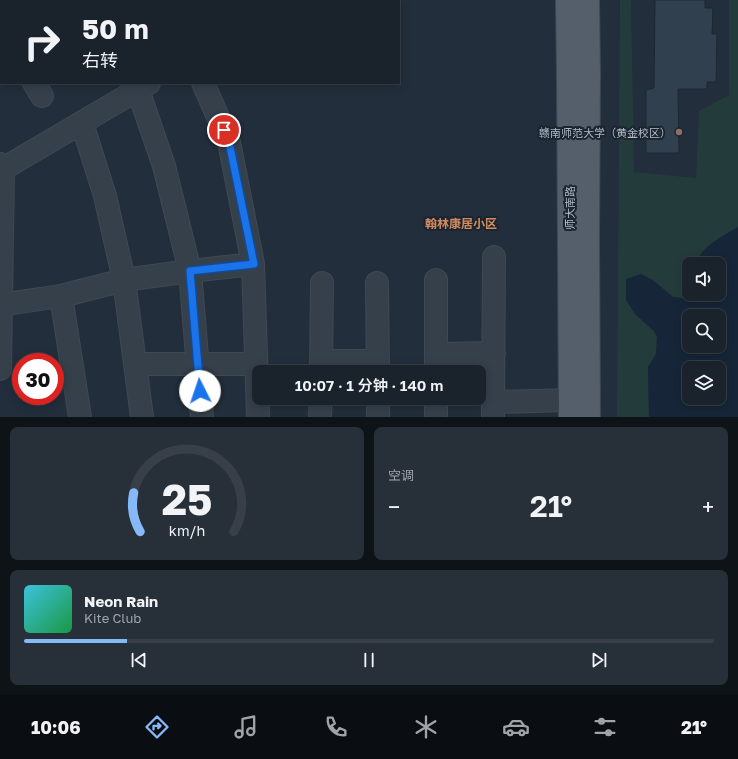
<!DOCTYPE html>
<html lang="zh">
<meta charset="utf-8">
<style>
body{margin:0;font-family:"Golos Text","Noto Sans SC",sans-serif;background:#272f38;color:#f1f3f6;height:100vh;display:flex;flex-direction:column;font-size:15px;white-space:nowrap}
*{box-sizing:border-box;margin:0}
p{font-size:13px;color:#9fa4a9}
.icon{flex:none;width:22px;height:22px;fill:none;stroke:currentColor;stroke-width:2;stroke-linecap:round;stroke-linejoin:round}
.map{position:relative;height:417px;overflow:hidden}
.details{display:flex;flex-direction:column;gap:10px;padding:10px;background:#0e1318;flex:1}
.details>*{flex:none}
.top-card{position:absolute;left:0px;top:0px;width:400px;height:84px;box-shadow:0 2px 10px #0003,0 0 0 1px #383f48;background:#1a222c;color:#f1f3f6;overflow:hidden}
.fabs{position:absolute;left:682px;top:257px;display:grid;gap:8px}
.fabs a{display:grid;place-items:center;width:44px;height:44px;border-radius:8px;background:#1a222c;box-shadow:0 2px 10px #0003,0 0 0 1px #383f48;font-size:20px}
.speed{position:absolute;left:12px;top:353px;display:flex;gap:8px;font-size:20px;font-weight:700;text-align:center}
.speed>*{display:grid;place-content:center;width:52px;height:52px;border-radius:50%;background:#1a222c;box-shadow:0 2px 10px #0003,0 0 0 1px #383f48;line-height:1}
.speed .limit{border:6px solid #d22;background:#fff;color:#111}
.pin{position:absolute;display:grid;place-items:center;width:34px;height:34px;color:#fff;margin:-17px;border:2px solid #fff;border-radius:50%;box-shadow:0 1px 4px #0007}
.me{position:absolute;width:44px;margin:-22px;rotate:356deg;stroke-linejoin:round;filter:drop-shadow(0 0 3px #0008)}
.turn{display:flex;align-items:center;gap:14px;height:84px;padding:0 16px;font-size:18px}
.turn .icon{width:52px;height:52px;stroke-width:2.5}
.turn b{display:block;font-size:28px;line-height:34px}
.big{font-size:30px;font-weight:600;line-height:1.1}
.details .tile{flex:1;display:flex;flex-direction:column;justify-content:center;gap:6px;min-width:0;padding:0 14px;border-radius:8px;background:#272f38}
.details .dial{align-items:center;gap:0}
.dial svg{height:104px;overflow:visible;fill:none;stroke:#383f48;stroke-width:7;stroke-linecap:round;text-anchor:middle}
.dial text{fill:#f1f3f6;stroke:none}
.song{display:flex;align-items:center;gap:12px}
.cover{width:48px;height:48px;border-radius:6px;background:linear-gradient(135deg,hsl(190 70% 55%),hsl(140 70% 35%))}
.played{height:4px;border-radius:2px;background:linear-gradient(90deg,#86b9f8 15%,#383f48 15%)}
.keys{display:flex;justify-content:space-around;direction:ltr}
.heat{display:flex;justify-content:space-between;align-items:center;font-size:22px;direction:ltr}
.details .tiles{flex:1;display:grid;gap:10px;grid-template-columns:1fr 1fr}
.tile:last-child{grid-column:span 2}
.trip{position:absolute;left:252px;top:365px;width:234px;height:40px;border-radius:8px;background:#1a222c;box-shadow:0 2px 10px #0003,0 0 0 1px #383f48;font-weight:600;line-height:40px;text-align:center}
.tabs{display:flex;height:64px;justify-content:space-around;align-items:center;background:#0a0e12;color:#9fa4a9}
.tabs .icon{width:28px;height:28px}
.tabs .selected{color:#86b9f8}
.tabs b{font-size:18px;color:#f1f3f6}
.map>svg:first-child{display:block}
</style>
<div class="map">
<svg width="738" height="417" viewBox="0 0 738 417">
<rect width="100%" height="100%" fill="#222e3b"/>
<path fill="#243b3c" d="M620 0H631L634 172 696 178 699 111 729 95V0H738V227C725 235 699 247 697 264H689V294H696L687 299 673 297 654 281 641 274 635 314 654 331 657 337 656 354 648 367 649 417H617Z"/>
<path fill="#162638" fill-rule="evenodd" d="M738 227V417H649L648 367 656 354 657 337 654 331 635 314 626 300V279L641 274 654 281 673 297 687 299 696 294H719V264H697C699 247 725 235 738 227ZM689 316H719V346H689ZM689 368H719V398H689Z"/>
<path fill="#31404f" stroke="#1d2732" d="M655 0H705V8H713L712 34H717L716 82H707V89H678L679 153H646V90L654 88Z"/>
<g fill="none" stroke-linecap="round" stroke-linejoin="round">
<g stroke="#3f4954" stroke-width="24">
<path id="minor" d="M60 1 61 0
M0 36 1 35
M34 83 42 96
M203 83 229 142 253 264 258 417
M138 90 164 166 190 271 202 417
M82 123 105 196 124 280 142 417
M0 164 3 169 0 369
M0 169H3L149 83
M436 280V372
M377 283 378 372
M61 296 80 417
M0 305 61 296 124 280 190 271 253 264
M436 354 494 353
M321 361H378
M135 364H256
M321 372 322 283
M378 398V417
M436 398V417
M494 402 570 400
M320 417 321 398
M493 417 494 257"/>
</g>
<g stroke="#3f4954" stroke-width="24">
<path id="major" d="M567 0 568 75 570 417
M588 0 589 72 588 239 589 417"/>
</g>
<use href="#minor" stroke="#36404b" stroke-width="22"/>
<use href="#major" stroke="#545f6b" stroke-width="22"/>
</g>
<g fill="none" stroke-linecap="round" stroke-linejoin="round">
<g stroke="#114b97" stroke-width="10">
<path id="route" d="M200 391 190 271 254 264 229 142 224 130"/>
</g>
<use href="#route" stroke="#1a73e8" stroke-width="7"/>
</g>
<circle fill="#8d6e63" stroke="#1b2530" stroke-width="1.5" cx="679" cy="132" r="4"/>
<g text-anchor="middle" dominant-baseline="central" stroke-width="4" stroke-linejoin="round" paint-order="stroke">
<g font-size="11" fill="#b1bbc7" stroke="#1b2530" text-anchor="end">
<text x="671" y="132">赣南师范大学（黄金校区）</text>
</g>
<g font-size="11" fill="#b1bbc7" stroke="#1b2530">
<text transform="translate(569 208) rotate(-90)">师大南路</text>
</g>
<g font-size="12" font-weight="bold" fill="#d48b5f" stroke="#1b2530">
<text x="461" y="223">翰林康居小区</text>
</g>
</g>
</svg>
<div class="fabs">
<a><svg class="icon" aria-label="sound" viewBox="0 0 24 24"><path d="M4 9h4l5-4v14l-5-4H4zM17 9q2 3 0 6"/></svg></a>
<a><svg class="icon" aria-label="search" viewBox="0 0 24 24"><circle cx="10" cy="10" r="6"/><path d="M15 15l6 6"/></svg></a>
<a><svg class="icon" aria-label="layers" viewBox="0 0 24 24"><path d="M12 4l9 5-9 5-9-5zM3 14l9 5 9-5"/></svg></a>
</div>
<div class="speed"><div class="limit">30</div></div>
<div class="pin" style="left:224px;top:130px;background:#d93025"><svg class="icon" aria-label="arrive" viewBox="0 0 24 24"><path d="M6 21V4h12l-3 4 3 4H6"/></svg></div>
<svg class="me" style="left:200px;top:391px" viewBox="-20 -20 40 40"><circle r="19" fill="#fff"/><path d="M0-13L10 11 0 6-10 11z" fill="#1a73e8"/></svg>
<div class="trip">10:07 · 1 分钟 · 140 m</div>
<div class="top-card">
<div class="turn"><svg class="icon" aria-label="right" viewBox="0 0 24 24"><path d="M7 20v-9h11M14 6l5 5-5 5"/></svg><div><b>50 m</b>右转</div></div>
</div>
</div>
<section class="details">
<div class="tiles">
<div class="tile dial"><svg viewBox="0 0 100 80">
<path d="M14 69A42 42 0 1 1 86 69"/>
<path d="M14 69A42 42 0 0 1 9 39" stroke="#86b9f8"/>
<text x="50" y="56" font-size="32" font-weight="700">25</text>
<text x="50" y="72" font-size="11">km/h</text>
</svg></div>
<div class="tile"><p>空调</p>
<div class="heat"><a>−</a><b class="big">21°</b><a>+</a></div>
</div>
<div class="tile">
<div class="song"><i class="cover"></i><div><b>Neon Rain</b><p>Kite Club</p></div></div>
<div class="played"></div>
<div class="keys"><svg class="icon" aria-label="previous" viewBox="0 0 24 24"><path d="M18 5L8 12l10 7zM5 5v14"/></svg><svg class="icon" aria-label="pause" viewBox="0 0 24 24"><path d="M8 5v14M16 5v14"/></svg><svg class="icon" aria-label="next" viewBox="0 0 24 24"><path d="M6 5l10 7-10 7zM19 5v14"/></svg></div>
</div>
</div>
</section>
<nav class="tabs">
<b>10:06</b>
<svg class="icon selected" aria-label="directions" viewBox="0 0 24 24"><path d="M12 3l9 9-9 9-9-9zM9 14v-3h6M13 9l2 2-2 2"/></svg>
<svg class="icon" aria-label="music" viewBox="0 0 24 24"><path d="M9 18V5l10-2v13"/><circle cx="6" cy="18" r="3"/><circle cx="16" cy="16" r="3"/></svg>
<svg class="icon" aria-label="phone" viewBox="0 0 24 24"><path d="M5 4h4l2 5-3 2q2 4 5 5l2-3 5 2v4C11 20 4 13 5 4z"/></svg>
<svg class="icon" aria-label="climate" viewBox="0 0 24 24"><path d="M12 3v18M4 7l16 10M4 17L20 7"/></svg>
<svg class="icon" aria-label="car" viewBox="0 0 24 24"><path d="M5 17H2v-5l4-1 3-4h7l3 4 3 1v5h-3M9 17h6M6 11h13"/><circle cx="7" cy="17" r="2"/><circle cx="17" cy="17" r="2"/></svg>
<svg class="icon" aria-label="filters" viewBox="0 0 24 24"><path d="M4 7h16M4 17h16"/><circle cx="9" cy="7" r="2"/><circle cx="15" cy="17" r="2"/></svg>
<b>21°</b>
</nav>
